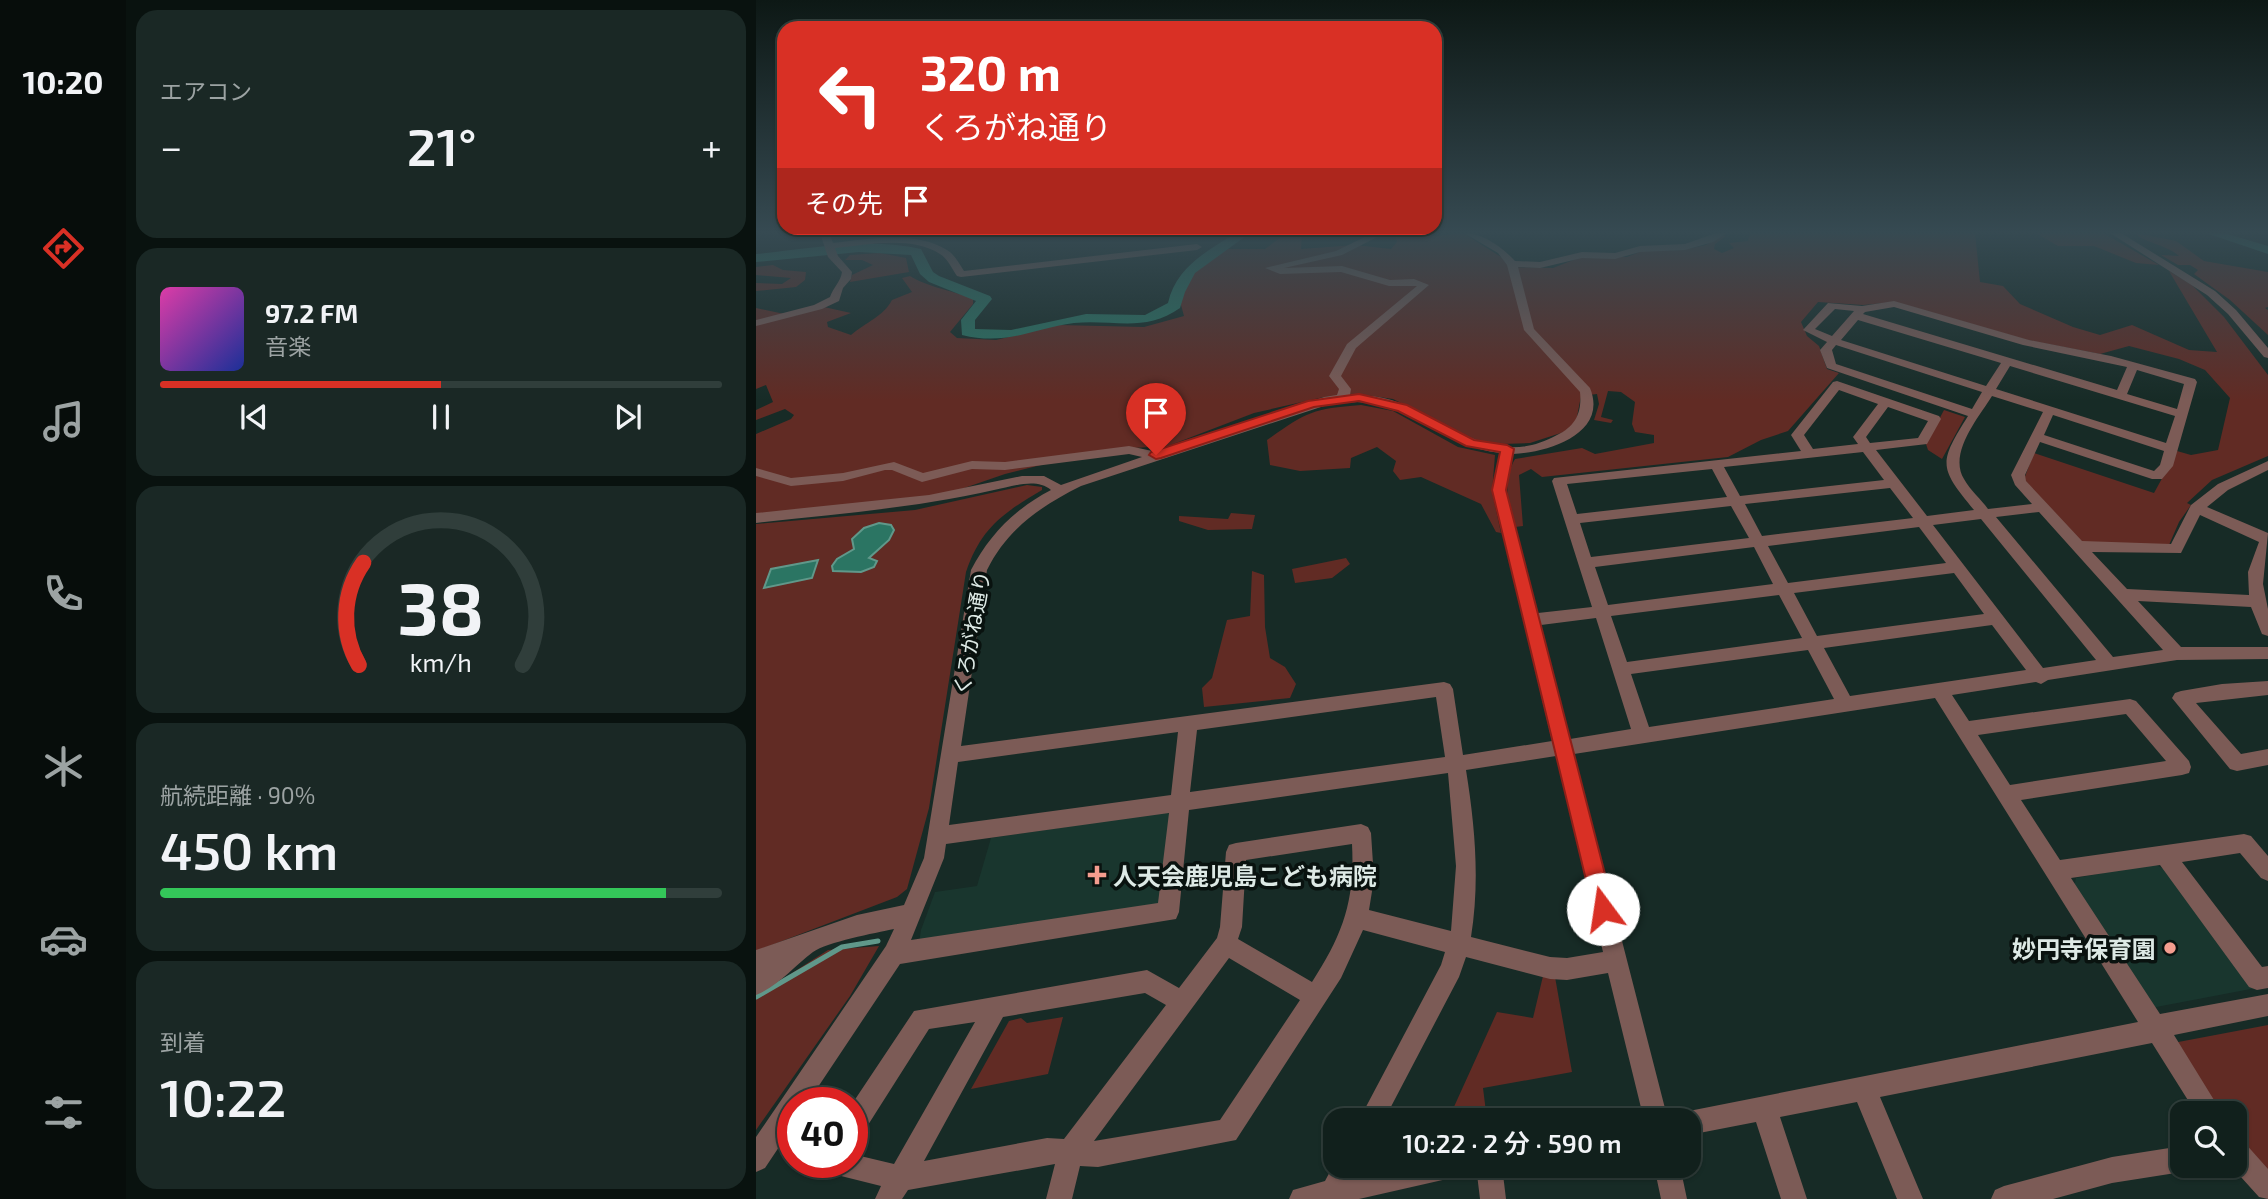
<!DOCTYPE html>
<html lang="ja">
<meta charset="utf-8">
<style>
body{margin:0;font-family:"Exo 2","Noto Sans JP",sans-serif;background:#1a2825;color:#f1f3f6;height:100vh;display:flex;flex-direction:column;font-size:26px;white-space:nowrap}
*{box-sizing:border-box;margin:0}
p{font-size:23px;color:#9ca3a3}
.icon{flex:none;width:38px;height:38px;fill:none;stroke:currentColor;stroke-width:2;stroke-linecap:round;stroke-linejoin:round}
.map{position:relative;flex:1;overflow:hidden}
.drawer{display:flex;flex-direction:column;gap:10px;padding:10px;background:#09120f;width:630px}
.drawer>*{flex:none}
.hud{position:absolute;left:21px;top:21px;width:665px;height:214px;border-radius:21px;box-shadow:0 2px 5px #0004,0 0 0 2px #303e3b;background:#d93025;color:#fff;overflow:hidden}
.tools{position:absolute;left:1414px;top:1101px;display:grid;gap:14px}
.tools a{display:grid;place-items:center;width:77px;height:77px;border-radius:14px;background:#11201c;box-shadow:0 2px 5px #0004,0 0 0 2px #303e3b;font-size:35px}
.speed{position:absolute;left:21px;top:1087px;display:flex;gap:14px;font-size:35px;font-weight:700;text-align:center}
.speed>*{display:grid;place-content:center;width:91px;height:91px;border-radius:50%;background:#11201c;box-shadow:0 2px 5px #0004,0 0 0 2px #303e3b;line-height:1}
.speed .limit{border:10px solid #d22;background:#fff;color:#111}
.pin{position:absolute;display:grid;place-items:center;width:60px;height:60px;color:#fff;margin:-72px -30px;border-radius:50% 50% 50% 0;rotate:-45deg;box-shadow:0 0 7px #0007}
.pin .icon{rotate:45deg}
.me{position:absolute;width:77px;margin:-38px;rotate:346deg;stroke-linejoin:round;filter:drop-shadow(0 0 5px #0008)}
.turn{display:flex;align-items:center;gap:24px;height:147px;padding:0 28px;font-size:32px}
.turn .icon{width:91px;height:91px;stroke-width:2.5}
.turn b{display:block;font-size:49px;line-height:60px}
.then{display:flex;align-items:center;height:66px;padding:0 28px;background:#0003;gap:14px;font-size:26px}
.big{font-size:52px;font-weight:600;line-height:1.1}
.drawer .tile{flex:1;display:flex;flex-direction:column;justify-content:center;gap:10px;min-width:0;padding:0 24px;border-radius:21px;background:#1a2825}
.drawer .dial{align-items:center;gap:0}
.dial svg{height:182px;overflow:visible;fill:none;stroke:#303e3b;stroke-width:7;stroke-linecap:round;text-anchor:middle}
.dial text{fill:#f1f3f6;stroke:none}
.song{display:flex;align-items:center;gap:21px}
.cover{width:84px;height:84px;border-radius:10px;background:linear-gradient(135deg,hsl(320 70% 55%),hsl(230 70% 35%))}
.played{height:7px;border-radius:4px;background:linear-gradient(90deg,#d93025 50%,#303e3b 50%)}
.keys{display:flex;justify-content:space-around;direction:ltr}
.heat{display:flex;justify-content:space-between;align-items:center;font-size:38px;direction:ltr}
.charge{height:10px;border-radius:5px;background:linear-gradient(90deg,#34c759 90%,#303e3b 0)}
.trip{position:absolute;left:567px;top:1108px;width:378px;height:70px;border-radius:21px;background:#11201c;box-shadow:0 2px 5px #0004,0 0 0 2px #303e3b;font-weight:600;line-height:70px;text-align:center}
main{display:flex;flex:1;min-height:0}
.menu{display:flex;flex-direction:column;width:126px;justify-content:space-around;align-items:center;background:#070d0b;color:#9ca3a3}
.menu .icon{width:49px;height:49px}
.menu .current{color:#d93025}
.menu b{font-size:32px;color:#f1f3f6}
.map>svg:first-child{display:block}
</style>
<main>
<nav class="menu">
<b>10:20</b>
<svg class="icon current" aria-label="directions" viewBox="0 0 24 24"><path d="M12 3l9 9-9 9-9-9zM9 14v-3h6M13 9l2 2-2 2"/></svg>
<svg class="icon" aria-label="music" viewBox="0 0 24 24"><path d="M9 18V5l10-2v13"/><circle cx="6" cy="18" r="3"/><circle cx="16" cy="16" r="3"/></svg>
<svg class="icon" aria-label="phone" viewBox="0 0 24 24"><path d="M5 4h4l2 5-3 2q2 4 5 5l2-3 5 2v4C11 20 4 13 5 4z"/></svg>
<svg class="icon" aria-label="climate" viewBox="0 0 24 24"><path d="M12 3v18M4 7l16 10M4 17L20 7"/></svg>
<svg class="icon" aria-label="car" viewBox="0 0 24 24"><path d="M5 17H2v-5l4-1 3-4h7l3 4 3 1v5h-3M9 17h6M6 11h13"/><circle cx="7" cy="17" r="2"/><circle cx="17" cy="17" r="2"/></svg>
<svg class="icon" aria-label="filters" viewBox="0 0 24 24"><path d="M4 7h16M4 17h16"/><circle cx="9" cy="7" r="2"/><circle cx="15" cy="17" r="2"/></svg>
</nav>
<section class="drawer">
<div class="tile"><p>エアコン</p>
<div class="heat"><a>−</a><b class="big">21°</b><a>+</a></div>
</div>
<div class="tile">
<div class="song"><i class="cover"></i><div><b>97.2 FM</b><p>音楽</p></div></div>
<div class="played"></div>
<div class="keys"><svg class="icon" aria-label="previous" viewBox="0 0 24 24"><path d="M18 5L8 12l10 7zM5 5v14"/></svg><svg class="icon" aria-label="pause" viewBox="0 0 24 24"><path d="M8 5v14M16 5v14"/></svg><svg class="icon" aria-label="next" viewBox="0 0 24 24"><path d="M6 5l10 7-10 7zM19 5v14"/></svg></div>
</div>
<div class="tile dial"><svg viewBox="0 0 100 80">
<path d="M14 69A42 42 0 1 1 86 69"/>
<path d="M14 69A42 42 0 0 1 16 24" stroke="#d93025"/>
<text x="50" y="56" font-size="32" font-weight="700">38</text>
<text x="50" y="72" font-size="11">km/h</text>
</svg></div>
<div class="tile"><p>航続距離 · 90%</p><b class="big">450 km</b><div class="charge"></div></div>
<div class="tile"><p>到着</p><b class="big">10:22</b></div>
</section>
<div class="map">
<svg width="1512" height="1199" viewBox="0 0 1512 1199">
<rect width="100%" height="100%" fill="#172b26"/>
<path fill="#19362e" d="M410 812 417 817 409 896 396 909 163 943 165 930 179 892 221 886 235 838Z
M1398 864 1414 872 1500 988 1395 1008 1318 888 1320 878Z"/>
<path fill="#612b24" d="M531 233H546L545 249 599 245 635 249 641 242 639 233H671L680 236 707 233 745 257 753 267 797 268 825 257H871L886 251 927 250 950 245 967 235 970 236 959 244 958 249 966 253 978 248 973 243 992 241 994 233H1219L1224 282 1247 286 1264 304 1317 327 1344 335 1376 325 1433 350 1461 352 1413 271 1436 285 1468 317 1512 375V456L1456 480 1431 503 1435 505 1423 522 1413 545 1328 542 1318 539 1268 479 1278 453 1398 493 1421 451 1435 455 1462 450 1474 398 1449 370 1423 359 1373 346 1344 354 1271 340 1139 302 1107 305 1062 302 1045 322 1051 336 1063 346 1071 369 1083 373 1032 431 1005 440 972 457 786 477 775 469 763 475 767 526 759 527C751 505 747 479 759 459L826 448 839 454 898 443V435L879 432 876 424 879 402 865 392 852 391 845 417 857 420 855 423 838 420 843 404 841 394 825 396 820 422 808 432 774 443 746 444 721 441 637 399 602 394 568 397 498 413 412 446 377 448 289 464 249 474 188 495 0 514V434L35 419 38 415 29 409 0 420V410L17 402 10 385 0 389V308L38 316 68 307 95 313 71 322 72 327 95 335C110 322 127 317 136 300L156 292 146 278 154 276C169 286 199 292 217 298V304L194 332 201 338 240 340 302 325 388 327 428 316 422 294 423 278 446 261 469 249H509Z
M1280 233H1347L1403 265 1380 263 1338 246H1302Z
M1380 233 1420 241 1448 261 1512 272V307L1509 308 1512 310V335L1474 300 1438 274 1442 270 1434 265H1422L1405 255 1423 256C1412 245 1383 241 1380 233Z
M124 253 150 258 153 272 94 282 96 275 117 265 106 260H89L94 255Z
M17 265 27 270 50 272 49 280 40 287 0 291V283L26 284 35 278 0 275V267Z
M605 405 637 411 702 447 739 455 736 492 745 533 740 532 725 504 665 477 644 480 637 471 640 461 621 447 595 458 594 468 544 471 514 465 511 440C551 412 555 409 605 405Z
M1188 410 1209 417 1186 459 1172 450 1170 444Z
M271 485 286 487V490C247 513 225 528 210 572L173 808 151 889 141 897 0 951V524L159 510Z
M475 513 499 515 496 529 452 530 423 521V516L472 519Z
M590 558 594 564 576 578 539 583 536 569Z
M496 571 508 575 509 627 514 658 529 667 540 684 534 698 448 707 446 688 456 678 471 620 494 616Z
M123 946 94 996 0 1130V993L8 991 72 950Z
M787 976 799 977 816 1072 727 1088 731 1120H692L741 1012 777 1018Z
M307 1017 292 1074 215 1089 253 1021 265 1018 271 1023Z
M1512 1025V1179L1479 1134V1113H1465L1417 1043Z"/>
<path fill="#2b7563" stroke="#60988a" stroke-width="2" d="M123 523 135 525 138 530 133 540 113 558 121 561 118 567 105 572 77 571 76 566 81 559 98 549 96 539 108 528Z
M62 560 56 578 8 588 15 569Z"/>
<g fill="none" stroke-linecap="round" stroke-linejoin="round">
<path stroke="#60988a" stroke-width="5" d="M0 997 86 947 122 941"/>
<path fill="#2b7563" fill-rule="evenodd" d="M480 233H494L439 273 429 292 424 308C389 333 357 319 318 323 276 329 250 346 206 335L205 320 220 301 173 282 164 274 155 255 103 252 0 262V254C53 249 111 237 165 249L177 272 183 276 234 296 236 299 219 320V329L255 330 330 314 389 315 412 303C420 267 451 251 480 233Z
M1450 233H1468L1512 246V254Z"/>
<path fill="#7c5b56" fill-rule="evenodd" d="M64 233H73L77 243C112 239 159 230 191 250 198 254 203 263 208 271L441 244 446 247 441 250 205 277 201 276C196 269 192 259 184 254 156 235 110 245 79 248L82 256 96 272 95 279 87 288 83 301 66 309 0 326V320L58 305 74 297C77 288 85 281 86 272L72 257Z
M617 233H629L586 255 528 268 586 266 634 280 658 279 673 285 600 348 585 376 595 389 594 395C610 395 626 396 641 402 695 421 738 470 801 435 820 426 826 412 824 392L768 330 751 265 742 253 708 233C727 233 746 247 759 261L784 262 826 252 859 253 884 246 929 244 960 233H971L957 242 929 250 884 252 859 259 826 258 784 268 762 267 778 329 834 388C853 434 790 453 757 454L750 490 782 613 836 607 796 481 798 478 1045 451 1035 435 1077 382 1081 381 1183 416 1185 419 1171 444 1120 450 1171 516 1218 510C1183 467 1182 464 1212 416L1071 368 1064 350 1071 342 1047 330 1072 303 1106 306 1138 301 1273 340 1355 356 1439 379 1441 382 1417 466 1406 479H1396L1284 442 1269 475 1270 481 1326 541 1415 544 1435 505 1462 484 1512 461V470L1472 490 1451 507 1512 533 1507 584 1512 609V636L1506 634 1495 607 1382 601 1425 647H1512V659L1421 660 1292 680 1285 684 1280 682 1196 695 1213 721 1374 699 1380 701 1433 761 1435 767 1433 773 1426 775 1265 800 1304 860 1488 834 1495 836 1512 856V881L1505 878 1484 853 1426 862 1506 967 1512 966V988L1501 990 1493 987 1404 865 1315 878 1404 1014 1512 994V1016L1418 1035 1466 1113H1440L1396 1043 1124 1097 1167 1199H1141L1101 1102 1024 1117 1051 1199H1025L1000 1122 933 1135V1120H922L924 1114 933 1111 1382 1022 1179 698 818 754 912 1120H888L852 973 811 980 794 979 710 957 703 977 628 1120H603L685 965 689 952 607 930 585 978 480 1140 342 1167 324 1166 316 1199H290L299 1164 152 1190 146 1199H119L125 1186 65 1171 61 1162H96V1154L138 1164 219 1022 173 1029 105 1136 96 1139V1104L158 1011 391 970 423 988 461 938 464 927 470 852 473 845 480 843 605 824 612 827 615 833 618 879 613 910 695 931 700 866 692 773 433 810 423 912 420 919 144 964 52 1102H37V1126L9 1168 0 1172V1137L130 946 138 929C119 933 71 942 57 952 38 966 24 985 0 995V950L101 915 148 905 168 858 215 570C234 534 259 509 295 490 280 477 255 487 238 490 159 508 80 514 0 523V513L173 495 266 476H288L305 485 386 457 373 454 249 470 216 469 166 482 136 470H129L87 481 35 486 0 476V468L35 478 87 473 138 462 167 473 216 461 249 462 373 446 401 452 568 397 581 395 583 389 573 376 591 344 661 286H633L585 272 524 274 509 268 580 251ZM1138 307 1267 345 1371 367 1361 390 1107 314 1109 312ZM1079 309 1098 311 1076 336 1059 329ZM1102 320 1245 363 1230 386 1085 340ZM1080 345 1226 392 1216 409 1080 364 1076 350ZM1254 366 1419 416 1410 443 1240 389ZM1381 370 1428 384 1421 409 1371 394ZM1083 390 1122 404 1097 437 1102 444 1057 449 1048 435ZM1236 396 1287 412 1255 475 1259 485 1276 504 1232 509C1225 499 1214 490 1208 479 1192 453 1223 417 1236 396ZM601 402C654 404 690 447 744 453L736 490 796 741 707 755 697 689 694 684 688 682 205 746 231 570C251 529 285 506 325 486L574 404ZM1132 407 1172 421 1162 438 1114 443 1110 437ZM1297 415 1408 451 1404 465 1398 471 1288 435ZM1107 452 1128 480 984 496 968 467ZM956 469 971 497 821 514 811 484ZM1134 488 1157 518 1006 536 989 504ZM975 506 993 538 835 557 824 523ZM1283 512 1407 650 1357 657 1240 517ZM1444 515 1503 542 1492 572 1493 595 1371 589 1336 552 1425 553ZM1225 519 1340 660 1287 668 1177 525ZM1163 527 1190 563 1032 583 1012 546ZM998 547 1017 584 852 605 839 567ZM1198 573 1228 614 1061 636 1038 593ZM1023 595 1046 638 871 662 855 616ZM840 618 875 729 814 739 785 625ZM1236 625 1270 670 1094 696 1068 648ZM1052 650 1078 699 893 727 875 674ZM680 697 689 757 434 792 441 730ZM1370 714 1410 761 1254 785 1222 735ZM422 732 415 795 193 825 202 762ZM800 756 847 952 811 958 794 957 715 937C724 881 719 826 710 770ZM413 813 402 903 155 940 188 858 190 844ZM596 844C599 901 587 934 556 982L482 939 486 927 490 860ZM473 958 544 1000 464 1120 338 1141ZM389 993 410 1005 308 1139 291 1138 168 1161 247 1017Z
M1354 233H1365L1459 291 1480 310 1512 348V358L1508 357 1472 314 1451 295Z
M1512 681V695L1440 703 1485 754 1512 749V765L1481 771 1474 769 1416 698 1419 693 1425 691 1466 684Z
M1479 1138 1488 1142 1512 1169V1199L1503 1197 1475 1166H1479Z
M1426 1146V1166H1436L1426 1172 1356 1183 1297 1199H1235L1239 1190 1248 1186 1356 1157Z
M579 1162V1166H604L601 1173 636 1166H704L700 1175 691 1179 603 1199H533L537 1190 569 1181Z
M720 1166H746L750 1199H724Z
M898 1166H924L931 1199H905Z"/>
</g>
<linearGradient id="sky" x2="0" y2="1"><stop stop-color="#0d1815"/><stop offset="0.58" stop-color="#364a52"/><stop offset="1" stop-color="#364a52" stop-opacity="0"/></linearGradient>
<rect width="1512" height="400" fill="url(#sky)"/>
<path fill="#d93025" stroke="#8d1f18" stroke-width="2" d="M603 394 651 405 718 440 751 445 758 449 750 490 858 909 855 917 847 920 840 917 837 909 736 490 744 452 710 446 642 411 603 401 558 407 405 458 400 459 393 455 395 452 552 401Z"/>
<g fill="#f59d8f" stroke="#09120f" stroke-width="2.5">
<path d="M337.5 864.5h7v7h7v7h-7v7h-7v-7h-7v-7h7z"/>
<circle cx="1414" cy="948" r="7"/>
</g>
<g text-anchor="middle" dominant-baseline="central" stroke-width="7" stroke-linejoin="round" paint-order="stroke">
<g font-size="21" fill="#dde9e5" stroke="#09120f">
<text transform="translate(215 633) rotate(-80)">くろがね通り</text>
</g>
<g font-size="24" font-weight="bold" fill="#dde9e5" stroke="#09120f" text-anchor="start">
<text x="357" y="875">人天会鹿児島こども病院</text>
<text x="1400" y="948" text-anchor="end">妙円寺保育園</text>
</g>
</g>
</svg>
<div class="tools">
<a><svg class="icon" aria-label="search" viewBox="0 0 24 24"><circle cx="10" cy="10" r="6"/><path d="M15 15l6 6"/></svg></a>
</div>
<div class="speed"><div class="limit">40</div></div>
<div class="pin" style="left:400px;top:455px;background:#d93025"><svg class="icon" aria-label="arrive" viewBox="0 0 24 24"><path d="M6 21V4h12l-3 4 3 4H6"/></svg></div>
<svg class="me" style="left:847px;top:909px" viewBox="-20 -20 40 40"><circle r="19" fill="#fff"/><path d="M0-13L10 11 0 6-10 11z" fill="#d93025"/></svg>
<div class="trip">10:22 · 2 分 · 590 m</div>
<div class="hud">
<div class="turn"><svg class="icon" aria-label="left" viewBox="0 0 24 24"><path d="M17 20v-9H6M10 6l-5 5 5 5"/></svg><div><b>320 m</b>くろがね通り</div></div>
<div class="then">その先<svg class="icon" aria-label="arrive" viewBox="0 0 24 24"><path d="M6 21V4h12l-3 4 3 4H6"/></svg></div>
</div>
</div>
</main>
